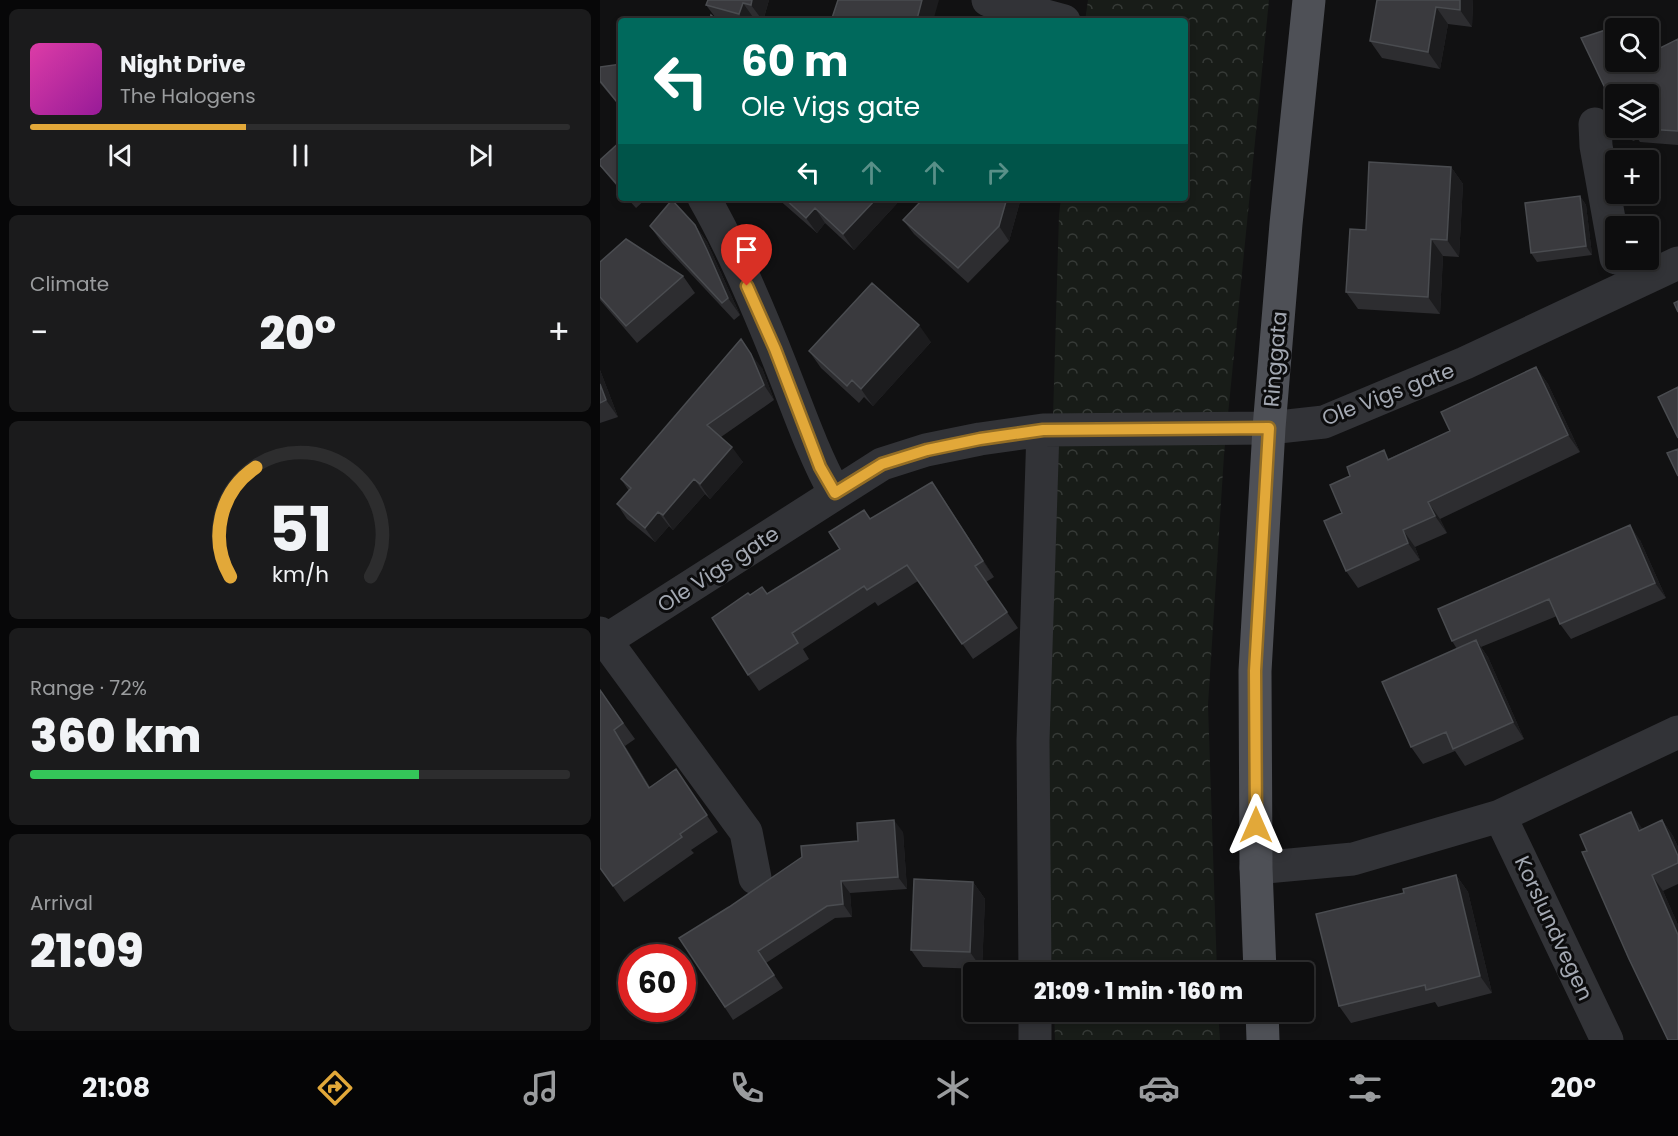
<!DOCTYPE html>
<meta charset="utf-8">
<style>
body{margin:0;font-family:Poppins,sans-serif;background:#1b1b1c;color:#f1f3f6;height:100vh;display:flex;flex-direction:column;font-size:22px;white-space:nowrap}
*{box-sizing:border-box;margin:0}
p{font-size:20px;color:#9a9c9e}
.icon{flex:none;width:33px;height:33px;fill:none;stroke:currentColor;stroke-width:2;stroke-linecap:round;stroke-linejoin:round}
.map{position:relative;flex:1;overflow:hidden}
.details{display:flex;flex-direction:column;gap:9px;padding:9px;background:#070708;width:600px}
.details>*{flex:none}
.top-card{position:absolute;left:18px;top:18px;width:570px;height:183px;border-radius:6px;box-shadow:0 3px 9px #0003,0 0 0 2px #2d2d2e;background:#00695c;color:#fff;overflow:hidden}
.buttons{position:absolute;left:1005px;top:18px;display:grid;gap:12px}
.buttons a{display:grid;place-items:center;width:54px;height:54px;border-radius:6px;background:#0d0d0e;box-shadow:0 3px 9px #0003,0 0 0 2px #2d2d2e;font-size:30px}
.speed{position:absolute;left:18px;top:944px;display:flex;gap:12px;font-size:30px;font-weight:700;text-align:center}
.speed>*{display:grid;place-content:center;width:78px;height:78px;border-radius:50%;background:#0d0d0e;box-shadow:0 3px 9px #0003,0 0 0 2px #2d2d2e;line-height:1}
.speed .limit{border:9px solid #d22;background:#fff;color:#111}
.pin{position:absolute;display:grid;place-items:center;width:51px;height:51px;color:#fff;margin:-62px -26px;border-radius:50% 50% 50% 0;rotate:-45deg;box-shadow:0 0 6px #0007}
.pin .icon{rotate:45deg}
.me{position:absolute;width:66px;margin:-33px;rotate:0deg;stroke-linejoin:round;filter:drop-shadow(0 0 4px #0008)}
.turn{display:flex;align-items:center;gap:21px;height:126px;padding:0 24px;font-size:27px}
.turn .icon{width:78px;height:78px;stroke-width:2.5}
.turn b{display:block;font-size:42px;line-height:51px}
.lanes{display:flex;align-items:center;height:57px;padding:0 24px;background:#0003;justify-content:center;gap:30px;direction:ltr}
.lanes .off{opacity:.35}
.big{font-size:45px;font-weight:800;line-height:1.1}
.details .card{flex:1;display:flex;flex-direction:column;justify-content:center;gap:9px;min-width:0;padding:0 21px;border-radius:9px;background:#1b1b1c}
.details .dial{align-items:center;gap:0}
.dial svg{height:156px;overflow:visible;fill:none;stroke:#2d2d2e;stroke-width:7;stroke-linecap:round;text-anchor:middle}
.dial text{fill:#f1f3f6;stroke:none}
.song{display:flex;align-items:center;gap:18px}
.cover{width:72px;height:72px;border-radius:9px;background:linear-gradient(135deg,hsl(320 70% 55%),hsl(300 70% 35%))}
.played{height:6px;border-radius:3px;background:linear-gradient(90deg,#e2a839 40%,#2d2d2e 40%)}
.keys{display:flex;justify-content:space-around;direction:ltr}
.heat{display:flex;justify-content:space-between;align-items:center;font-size:33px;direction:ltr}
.charge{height:9px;border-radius:4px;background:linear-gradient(90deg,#34c759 72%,#2d2d2e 0)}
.trip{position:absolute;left:363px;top:962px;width:351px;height:60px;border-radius:6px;background:#0d0d0e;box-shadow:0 3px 9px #0003,0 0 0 2px #2d2d2e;font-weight:800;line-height:60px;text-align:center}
.tabs{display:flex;height:96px;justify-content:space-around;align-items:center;background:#050506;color:#9a9c9e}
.tabs .icon{width:42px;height:42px}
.tabs .selected{color:#e2a839}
.tabs b{font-size:27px;color:#f1f3f6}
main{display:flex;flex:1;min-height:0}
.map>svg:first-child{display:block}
</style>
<main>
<section class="details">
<div class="card">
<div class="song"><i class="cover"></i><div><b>Night Drive</b><p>The Halogens</p></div></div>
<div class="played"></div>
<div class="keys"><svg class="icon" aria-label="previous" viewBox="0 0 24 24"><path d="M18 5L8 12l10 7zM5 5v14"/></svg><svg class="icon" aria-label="pause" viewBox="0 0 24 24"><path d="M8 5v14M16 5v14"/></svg><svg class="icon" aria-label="next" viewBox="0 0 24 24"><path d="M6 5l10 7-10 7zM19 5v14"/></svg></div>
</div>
<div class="card"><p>Climate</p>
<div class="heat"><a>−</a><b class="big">20°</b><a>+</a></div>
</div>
<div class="card dial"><svg viewBox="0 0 100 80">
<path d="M14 69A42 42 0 1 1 86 69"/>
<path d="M14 69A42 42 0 0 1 27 13" stroke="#e2a839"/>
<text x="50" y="56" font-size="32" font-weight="700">51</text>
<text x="50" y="72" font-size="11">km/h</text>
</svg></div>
<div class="card"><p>Range · 72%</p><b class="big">360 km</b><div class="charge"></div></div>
<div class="card"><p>Arrival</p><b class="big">21:09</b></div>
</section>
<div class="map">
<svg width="1078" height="1040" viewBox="0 0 1078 1040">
<defs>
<pattern id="forest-crowns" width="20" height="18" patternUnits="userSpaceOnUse" patternTransform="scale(1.5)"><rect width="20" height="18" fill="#181c18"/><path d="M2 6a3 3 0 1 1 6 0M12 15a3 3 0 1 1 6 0" fill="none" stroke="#363a37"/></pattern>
</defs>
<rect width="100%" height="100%" fill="#111112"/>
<path fill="url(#forest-crowns)" d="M488 0H669L624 455 608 705 617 972H452L443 755 459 215 461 198H585V21H485Z
M454 1011H618L620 1040H455Z"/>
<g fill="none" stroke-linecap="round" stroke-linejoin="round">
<path stroke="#323337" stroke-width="33" d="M388 0 464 21
M995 124 996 146 1016 258
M104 198C134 250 159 310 181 366 198 409 213 453 235 493
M0 633 146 832 155 878
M0 644 282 464 326 450 380 439 443 430 669 428 724 422 865 363 1078 263
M900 816 1007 1040
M656 868 753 859 900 816 1078 732
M435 972 433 741 443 430
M435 1011V1040"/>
<path stroke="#4e5056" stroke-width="33" d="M660 972 656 868 655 671 669 428 686 224 709 0
M662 1011 663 1040"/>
</g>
<path fill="#2d2d30" d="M169 0 163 21 155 20 154 21H110H118L106 5Z
M777 0H873L872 27 848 24 840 69 782 58 770 41Z
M1027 23 1031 28H1016V62H1048V54L1078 39V145L1040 142 1038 139 1033 141 1023 128H1048V94H1016V111L981 38Z
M21 64V108L0 83V67Z
M21 141V191L0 166V160Z
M851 167 863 184 859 257 843 256 840 314 758 309 746 292 766 230Z
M980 196 986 205 992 255 937 262 931 253Z
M27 198H47L36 208Z
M177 198H302L254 250 225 223 217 233Z
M421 198 409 241 368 283 314 234 303 220Z
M95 225 107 242 140 315 134 320 62 243 50 226Z
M0 262 83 276 95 293 37 343 0 300Z
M331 342 273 406 264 397 259 403 221 368 209 351Z
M936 367 948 384 980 452 840 519 847 533 815 547 820 560 758 588 746 571 742 513 750 476 850 431Z
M162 368 174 400 121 437 143 462 110 499 105 494 73 530 69 526 55 542 27 519 17 504 29 491 21 479Z
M0 370 18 417 0 423Z
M343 498 394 577 386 582 418 628 373 659 318 581 278 606 275 602 203 649 209 659 159 691 148 675 150 595 167 594 240 549 270 518Z
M1040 540 1066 598 971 639 960 624 957 616 881 647 888 657 924 739 865 766 855 751 823 764 811 747 857 649 852 641Z
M0 690 35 739 25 746 50 787 76 769 118 832 91 850 94 853 24 902 0 868Z
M1062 820 1073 836 1078 847V884L1063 891 1078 925V1040L1042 829Z
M303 832 307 889 250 893 252 917 235 918 166 963 183 988 133 1020 79 938 258 841Z
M856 875 868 892 892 993 838 1007 835 1002 751 1023 739 1006 804 893Z
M373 882 385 899 382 969 323 967 311 950Z"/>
<path fill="#1c1c1e" d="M152 0H169L163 21 151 5Z
M322 0H339L333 21H318L317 19Z
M860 0H873L872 27 860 10Z
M143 3 155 20 154 21H144L139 14Z
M836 7 848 24 840 69 828 52Z
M851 167 863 184 859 257 847 240Z
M980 196 986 205 992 255 986 246Z
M277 198H302L254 250 243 234Z
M407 198H421L409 241 399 226Z
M215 208 225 223 217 233 206 218Z
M95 225 107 242 140 315 128 298Z
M831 239 843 256 840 314 828 297Z
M319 325 331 342 273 406 261 389Z
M151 354 162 368 174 400 164 385Z
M936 367 948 384 980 452 968 435Z
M0 370 18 417 6 400 0 384Z
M132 447 143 462 110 499 100 484Z
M94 479 105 494 73 530 63 515Z
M332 482 343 498 394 577 383 561Z
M828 502 840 519 847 533 835 516Z
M58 512 69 526 55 542 45 528Z
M1030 525 1040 540 1066 598 1055 583Z
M803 530 815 547 820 560 808 543Z
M876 640 888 657 924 739 913 722Z
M14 730 25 746 60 804 49 788Z
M1031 812 1042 828 1050 847 1039 831Z
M294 820 303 832 307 889 298 877Z
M1062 820 1073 836 1078 847V856Z
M856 875 868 892 892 993 880 976Z
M1052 875 1063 891 1078 925V935Z
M241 881 250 893 252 917 243 904Z
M373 882 385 899 382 969 370 952Z"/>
<path fill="#3a3a3e" stroke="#4a4c50" stroke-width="1.5" d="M108 0H152L151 5 143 3 139 14 106 5Z
M238 0H322L317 19 323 21H231Z
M777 0H860V10L836 7 828 52 770 41Z
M111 15 118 21H110Z
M1027 23 1029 28H1016V62H1048V54L1078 39V131L1030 128H1048V94H1016V111L981 38Z
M21 64V107L0 81V67Z
M21 141V189L0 165V160Z
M769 162 851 167 847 240 831 239 828 297 746 292 750 229 766 230Z
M980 196 986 246 931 253 925 203Z
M184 198H277L243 234 215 208 206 218Z
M324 198H407L399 226 358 268 303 220Z
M72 200 95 225 107 250 128 298 122 303 50 226Z
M26 239 83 276 26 326 0 297V262Z
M272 283 319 325 261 389 252 380 247 386 209 351Z
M1078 301V312L1074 303Z
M141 339 151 354 164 385 107 425 132 447 100 484 94 479 63 515 58 512 45 528 17 504 31 488 21 479Z
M936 367 968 435 828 502 835 516 803 530 808 543 746 571 724 521 742 513 730 485 750 476 747 467 784 450 788 460 850 431 841 412Z
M0 384 6 400 0 403Z
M1078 387V438L1058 397Z
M1078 449V476L1067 453Z
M332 482 383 561 375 566 407 612 362 644 307 565 267 590 264 586 192 633 198 643 148 675 112 618 148 593 150 595 162 587 167 594 240 549 229 532 264 510 270 519Z
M1030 525 1055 583 960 624 949 599 852 641 838 609Z
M876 640 913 722 853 749 846 732 811 747 782 682Z
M0 690 23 723 14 730 49 788 76 769 107 815 80 834 82 837 13 886 0 868Z
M1031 812 1039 831 1062 820 1078 856V863L1052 875 1078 935V1040H1068L1029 959 982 852 987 851 980 835Z
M294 820 298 877 241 881 243 904 227 906 158 951 174 975 125 1007 79 938 129 907 202 857 201 846 258 841 257 823Z
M856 875 880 976 826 990 825 985 739 1006 716 914 804 893 803 889Z
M314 879 373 882 370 952 311 950Z"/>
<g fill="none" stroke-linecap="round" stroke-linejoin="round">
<g stroke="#936d25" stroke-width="15">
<path id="route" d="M147 286 175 349 220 467 235 493 282 464 327 450 380 439 443 430 669 428 655 671 656 825"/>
</g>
<use href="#route" stroke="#e2a839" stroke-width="10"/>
</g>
<g text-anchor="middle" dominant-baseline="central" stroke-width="6" stroke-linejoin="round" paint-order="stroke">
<g font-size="21" fill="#a3a8b2" stroke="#0c0c0d">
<text transform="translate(675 359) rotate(-85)">Ringgata</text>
<text transform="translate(788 394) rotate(-21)">Ole Vigs gate</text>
<text transform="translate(118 569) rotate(-33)">Ole Vigs gate</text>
<text transform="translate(954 928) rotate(65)">Korslundvegen</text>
</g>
</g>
</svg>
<div class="buttons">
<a><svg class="icon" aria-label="search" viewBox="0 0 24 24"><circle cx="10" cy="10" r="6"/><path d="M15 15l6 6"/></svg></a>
<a><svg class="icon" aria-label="layers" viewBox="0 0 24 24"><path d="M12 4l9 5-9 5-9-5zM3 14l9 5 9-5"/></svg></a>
<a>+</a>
<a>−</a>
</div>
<div class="speed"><div class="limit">60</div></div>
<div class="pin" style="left:147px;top:286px;background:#d93025"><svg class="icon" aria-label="arrive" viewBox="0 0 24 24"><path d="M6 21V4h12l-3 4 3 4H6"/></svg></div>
<svg class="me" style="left:656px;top:825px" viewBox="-20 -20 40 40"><path d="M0-17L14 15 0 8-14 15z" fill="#e2a839" stroke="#fff" stroke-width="4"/></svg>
<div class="trip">21:09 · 1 min · 160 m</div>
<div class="top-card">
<div class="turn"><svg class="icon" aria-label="left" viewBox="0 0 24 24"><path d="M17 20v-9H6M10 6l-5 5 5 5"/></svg><div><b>60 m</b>Ole Vigs gate</div></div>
<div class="lanes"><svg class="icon" aria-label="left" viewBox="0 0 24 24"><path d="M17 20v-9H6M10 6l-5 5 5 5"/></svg><svg class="icon off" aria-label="ahead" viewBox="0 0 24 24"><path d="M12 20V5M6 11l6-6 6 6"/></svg><svg class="icon off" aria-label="ahead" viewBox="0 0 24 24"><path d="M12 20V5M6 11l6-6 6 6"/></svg><svg class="icon off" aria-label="right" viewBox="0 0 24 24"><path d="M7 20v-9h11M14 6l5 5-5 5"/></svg></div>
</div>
</div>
</main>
<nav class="tabs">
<b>21:08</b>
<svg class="icon selected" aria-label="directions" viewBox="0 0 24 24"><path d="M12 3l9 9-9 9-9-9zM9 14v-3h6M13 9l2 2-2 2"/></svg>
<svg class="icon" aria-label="music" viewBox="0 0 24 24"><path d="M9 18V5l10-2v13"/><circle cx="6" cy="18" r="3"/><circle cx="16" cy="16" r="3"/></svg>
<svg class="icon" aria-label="phone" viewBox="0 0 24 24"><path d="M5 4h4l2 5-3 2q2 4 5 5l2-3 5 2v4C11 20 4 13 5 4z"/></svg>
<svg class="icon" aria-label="climate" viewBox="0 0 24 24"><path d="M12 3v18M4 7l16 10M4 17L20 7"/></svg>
<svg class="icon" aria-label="car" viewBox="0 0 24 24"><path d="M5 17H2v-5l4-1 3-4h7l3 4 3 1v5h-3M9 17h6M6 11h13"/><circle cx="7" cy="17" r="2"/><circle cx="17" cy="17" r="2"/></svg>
<svg class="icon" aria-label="filters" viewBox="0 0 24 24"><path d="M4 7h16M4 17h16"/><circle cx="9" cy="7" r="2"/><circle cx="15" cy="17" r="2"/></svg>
<b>20°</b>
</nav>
